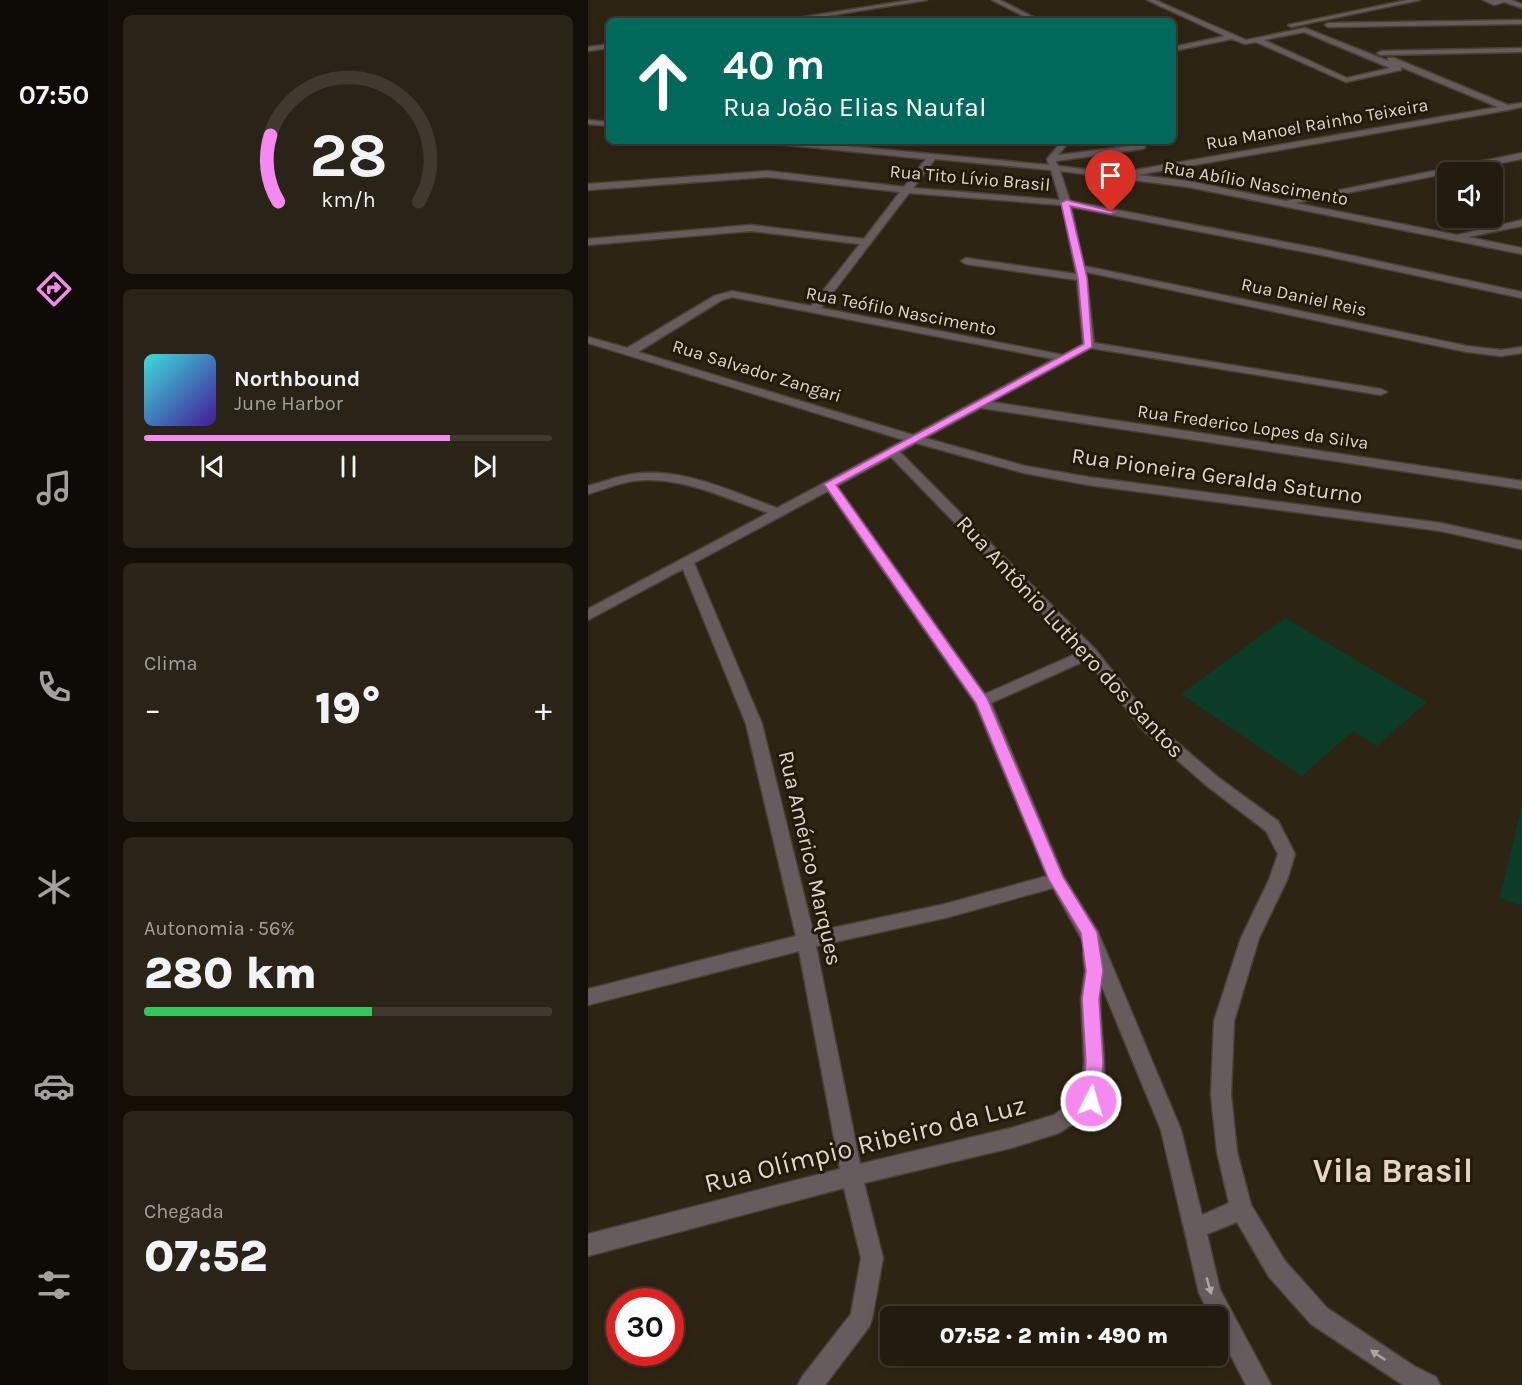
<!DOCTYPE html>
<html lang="pt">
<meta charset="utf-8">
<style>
body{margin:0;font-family:Karla,sans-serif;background:#2a2418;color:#f1f3f6;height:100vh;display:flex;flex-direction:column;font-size:22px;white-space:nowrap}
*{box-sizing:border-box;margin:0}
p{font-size:20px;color:#a2a19e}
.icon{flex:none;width:33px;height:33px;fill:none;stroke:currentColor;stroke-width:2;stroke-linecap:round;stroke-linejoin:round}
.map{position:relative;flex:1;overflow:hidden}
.sheet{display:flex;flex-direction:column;gap:15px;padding:15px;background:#130f08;width:480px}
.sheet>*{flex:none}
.banner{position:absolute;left:18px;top:18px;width:570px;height:126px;border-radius:9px;box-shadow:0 3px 15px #0003,0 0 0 2px #3f392f;background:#00695c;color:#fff;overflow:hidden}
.fabs{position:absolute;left:849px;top:162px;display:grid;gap:12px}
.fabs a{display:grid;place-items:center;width:66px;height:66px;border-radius:9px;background:#221b0f;box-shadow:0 3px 15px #0003,0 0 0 2px #3f392f;font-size:30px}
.speed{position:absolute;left:18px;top:1288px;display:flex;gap:12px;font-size:30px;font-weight:700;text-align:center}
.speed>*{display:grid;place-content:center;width:78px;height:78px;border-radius:50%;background:#221b0f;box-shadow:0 3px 15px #0003,0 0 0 2px #3f392f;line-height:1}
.speed .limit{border:9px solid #d22;background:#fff;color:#111}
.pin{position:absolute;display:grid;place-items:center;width:51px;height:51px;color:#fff;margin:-62px -26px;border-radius:50% 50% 50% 0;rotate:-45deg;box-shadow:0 0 6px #0007}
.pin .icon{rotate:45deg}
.me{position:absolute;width:66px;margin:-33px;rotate:5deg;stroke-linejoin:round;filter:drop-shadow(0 0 4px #0008)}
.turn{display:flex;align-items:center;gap:21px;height:126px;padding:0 18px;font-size:27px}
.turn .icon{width:78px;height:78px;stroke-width:2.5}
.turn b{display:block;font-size:42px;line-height:51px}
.big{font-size:45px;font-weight:800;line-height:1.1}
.sheet .card{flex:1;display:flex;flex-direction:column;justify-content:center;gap:9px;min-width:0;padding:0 21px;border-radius:9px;background:#2a2418}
.sheet .dial{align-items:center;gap:0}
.dial svg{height:156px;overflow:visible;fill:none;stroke:#3f392f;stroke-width:7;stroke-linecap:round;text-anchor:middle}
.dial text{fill:#f1f3f6;stroke:none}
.song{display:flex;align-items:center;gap:18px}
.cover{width:72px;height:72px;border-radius:9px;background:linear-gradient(135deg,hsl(180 70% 55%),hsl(260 70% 35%))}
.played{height:6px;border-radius:3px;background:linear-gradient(90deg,#f589ef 75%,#3f392f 75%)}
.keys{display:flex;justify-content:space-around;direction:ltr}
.heat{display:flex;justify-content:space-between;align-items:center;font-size:33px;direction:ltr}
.charge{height:9px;border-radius:4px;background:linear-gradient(90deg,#34c759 56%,#3f392f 0)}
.trip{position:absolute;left:292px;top:1306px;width:348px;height:60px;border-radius:9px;background:#221b0f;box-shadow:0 3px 15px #0003,0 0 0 2px #3f392f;font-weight:800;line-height:60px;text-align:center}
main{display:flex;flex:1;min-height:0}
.tab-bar{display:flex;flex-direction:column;width:108px;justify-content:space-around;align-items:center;background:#0e0b06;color:#a2a19e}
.tab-bar .icon{width:42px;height:42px}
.tab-bar .selected{color:#f589ef}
.tab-bar b{font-size:27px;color:#f1f3f6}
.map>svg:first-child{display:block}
</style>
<main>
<nav class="tab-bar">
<b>07:50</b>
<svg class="icon selected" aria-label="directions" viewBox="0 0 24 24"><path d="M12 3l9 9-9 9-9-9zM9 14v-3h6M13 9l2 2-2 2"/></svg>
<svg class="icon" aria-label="music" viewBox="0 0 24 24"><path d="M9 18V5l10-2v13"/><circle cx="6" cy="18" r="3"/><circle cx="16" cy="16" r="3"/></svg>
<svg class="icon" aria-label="phone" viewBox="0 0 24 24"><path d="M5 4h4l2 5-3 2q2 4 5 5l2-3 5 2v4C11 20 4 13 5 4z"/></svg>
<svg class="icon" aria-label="climate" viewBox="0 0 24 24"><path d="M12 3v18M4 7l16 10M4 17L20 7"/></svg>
<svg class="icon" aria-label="car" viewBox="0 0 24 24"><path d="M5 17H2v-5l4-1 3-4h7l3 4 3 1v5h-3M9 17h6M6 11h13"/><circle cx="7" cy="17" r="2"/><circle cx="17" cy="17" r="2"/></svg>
<svg class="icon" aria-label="filters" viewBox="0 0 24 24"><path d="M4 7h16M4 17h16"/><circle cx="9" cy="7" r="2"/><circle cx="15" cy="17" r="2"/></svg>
</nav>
<section class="sheet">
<div class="card dial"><svg viewBox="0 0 100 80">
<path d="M14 69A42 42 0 1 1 86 69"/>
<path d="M14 69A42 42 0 0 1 10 35" stroke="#f589ef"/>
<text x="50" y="56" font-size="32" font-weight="700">28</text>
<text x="50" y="72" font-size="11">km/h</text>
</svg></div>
<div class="card">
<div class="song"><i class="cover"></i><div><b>Northbound</b><p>June Harbor</p></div></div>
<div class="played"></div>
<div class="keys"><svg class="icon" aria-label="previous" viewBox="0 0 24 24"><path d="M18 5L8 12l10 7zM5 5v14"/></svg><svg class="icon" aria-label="pause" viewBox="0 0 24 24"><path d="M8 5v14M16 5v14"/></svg><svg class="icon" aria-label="next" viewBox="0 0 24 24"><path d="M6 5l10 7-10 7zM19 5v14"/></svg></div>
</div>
<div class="card"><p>Clima</p>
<div class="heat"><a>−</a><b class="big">19°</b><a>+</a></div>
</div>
<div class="card"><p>Autonomia · 56%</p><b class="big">280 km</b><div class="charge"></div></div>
<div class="card"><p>Chegada</p><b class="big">07:52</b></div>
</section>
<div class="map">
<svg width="934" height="1385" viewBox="0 0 934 1385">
<rect width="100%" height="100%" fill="#2e2414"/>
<path fill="#0a3c28" d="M697 618 839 702 789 746 765 731 714 776 593 694Z
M934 804V906L912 898Z"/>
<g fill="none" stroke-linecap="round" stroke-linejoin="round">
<g stroke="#4a4132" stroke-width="3">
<path id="minor" d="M323 0H339L207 21H190Z
M404 0H412L453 21H445Z
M559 0H567L658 40 717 28 800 61V58H806L920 105 934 103V107L920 110 549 175 600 181 698 201 934 153V159L707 203 869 235 934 220V226L880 237 934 248V254L600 187 472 171 482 201 733 249 934 292V298L733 255 483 207 496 266 879 346 913 350 934 347V353L913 356 879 352 498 272 506 343 793 389 799 392 793 395 503 348 403 402 934 481V489L393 408 337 438 437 466 500 477 853 523 934 541V549L853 531 500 485 436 473 328 443 312 452 507 649 566 723 631 778 690 821 707 854 699 880 671 938 646 1021 643 1095 649 1152 663 1205 697 1261 739 1308 826 1366 848 1377 852 1385H815L723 1324 681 1277 649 1222 619 1234 632 1290 683 1385H658L630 1331V1317H623L611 1293 573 1130 513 984C508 1021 525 1074 510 1108L471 1133 423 1148 276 1183 295 1258 284 1319 281 1327 237 1385H210L214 1377 263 1314 273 1258 256 1188 0 1256V1234L252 1169 211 951 0 1005V989L208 936 158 724 95 569 0 620V609L180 513C137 498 92 475 45 481 30 483 15 490 0 494V486C15 482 30 476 45 474 95 467 144 492 189 508L316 440 0 343V337L39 348 126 296 144 291 223 306 272 244 163 231 0 245V239L163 225 276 239 312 192 180 177 0 190V184L180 171 316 187 338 159 179 143 175 141H205L461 165 459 159 474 141H482L470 155 557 144V148L554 149 468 161 470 166 544 175V171L547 170 910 107 813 67V70L758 82 668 42 657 44 644 39 585 51V47L637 36ZM716 32 802 68 759 78 676 40ZM347 159 463 170 472 200 325 188ZM321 193 474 205 488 274 378 258 373 261 378 264 489 280 495 344 475 355 233 308ZM144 297 466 359 325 435 50 352 134 300ZM303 457 492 652 397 694 249 486ZM240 491 387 703 459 876 357 904 225 932 174 724 106 563ZM499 660 556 731 619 786 678 831 690 854 681 880 653 938 626 1021 623 1095 629 1152 641 1203 614 1215 593 1130 510 932 476 877 403 703ZM465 888 498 947 495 953 497 971 493 999 496 1062 493 1096 466 1115 423 1128 272 1164 228 946 357 918Z
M819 0H832L703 27 700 25Z
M895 0H923L934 4V8L916 2 906 5Z
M934 20V24L740 27 737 25 740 23Z
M21 44V48L0 51V47Z
M934 48V52L793 55 789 53 793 51Z
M0 120 21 122V126L0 124Z"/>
</g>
<use href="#minor" fill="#665c5e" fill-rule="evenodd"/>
</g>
<defs><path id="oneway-solid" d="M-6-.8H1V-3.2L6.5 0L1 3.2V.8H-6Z" transform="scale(1.5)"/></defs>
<g fill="#aea6a1">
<use href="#oneway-solid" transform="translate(621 1286) rotate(74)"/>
<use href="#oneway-solid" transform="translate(790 1355) rotate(-146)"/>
</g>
<path fill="#f589ef" stroke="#9f599b" stroke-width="1.5" d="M478 200 527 212 523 214 482 206 499 278 504 347 248 485 399 698 475 877 509 932 515 971 511 999 515 1062 512 1101 510 1107 503 1109 497 1107 494 1101 498 1062 494 999 498 971 493 933 461 880 388 703 236 484 496 344 490 278 473 203Z"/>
<g text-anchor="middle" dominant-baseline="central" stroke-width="6" stroke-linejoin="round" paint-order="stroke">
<g font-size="18" fill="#ded7cd" stroke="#241a0b">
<text transform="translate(729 124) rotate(-10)">Rua Manoel Rainho Teixeira</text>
<text transform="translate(382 178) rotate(5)">Rua Tito Lívio Brasil</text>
<text transform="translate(668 183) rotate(10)">Rua Abílio Nascimento</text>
<text transform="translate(716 297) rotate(12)">Rua Daniel Reis</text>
<text transform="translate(313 311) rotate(11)">Rua Teófilo Nascimento</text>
<text transform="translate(169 371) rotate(17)">Rua Salvador Zangari</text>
<text transform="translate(665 427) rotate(8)">Rua Frederico Lopes da Silva</text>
</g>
<g font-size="22" fill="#ded7cd" stroke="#241a0b">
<text transform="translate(629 476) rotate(8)">Rua Pioneira Geralda Saturno</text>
<text transform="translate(482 637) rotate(47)">Rua Antônio Luthero dos Santos</text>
<text transform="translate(222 858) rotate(77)">Rua Américo Marques</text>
</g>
<g font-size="27" fill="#ded7cd" stroke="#241a0b">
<text transform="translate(277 1144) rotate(-14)">Rua Olímpio Ribeiro da Luz</text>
</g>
<g font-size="33" font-weight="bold" fill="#e4d6c2" stroke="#241a0b">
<text x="805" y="1171">Vila Brasil</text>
</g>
</g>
</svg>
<div class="fabs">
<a><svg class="icon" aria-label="sound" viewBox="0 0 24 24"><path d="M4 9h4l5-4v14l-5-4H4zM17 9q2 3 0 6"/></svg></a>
</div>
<div class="speed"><div class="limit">30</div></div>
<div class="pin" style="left:523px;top:212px;background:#d93025"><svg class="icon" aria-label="arrive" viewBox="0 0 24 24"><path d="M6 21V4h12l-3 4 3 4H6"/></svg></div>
<svg class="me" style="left:503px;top:1101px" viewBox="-20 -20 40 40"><circle r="17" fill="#f589ef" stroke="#fff" stroke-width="3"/><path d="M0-11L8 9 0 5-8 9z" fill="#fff"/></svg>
<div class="trip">07:52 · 2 min · 490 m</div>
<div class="banner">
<div class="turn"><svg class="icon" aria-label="ahead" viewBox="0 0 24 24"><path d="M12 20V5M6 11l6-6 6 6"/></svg><div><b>40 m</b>Rua João Elias Naufal</div></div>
</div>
</div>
</main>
